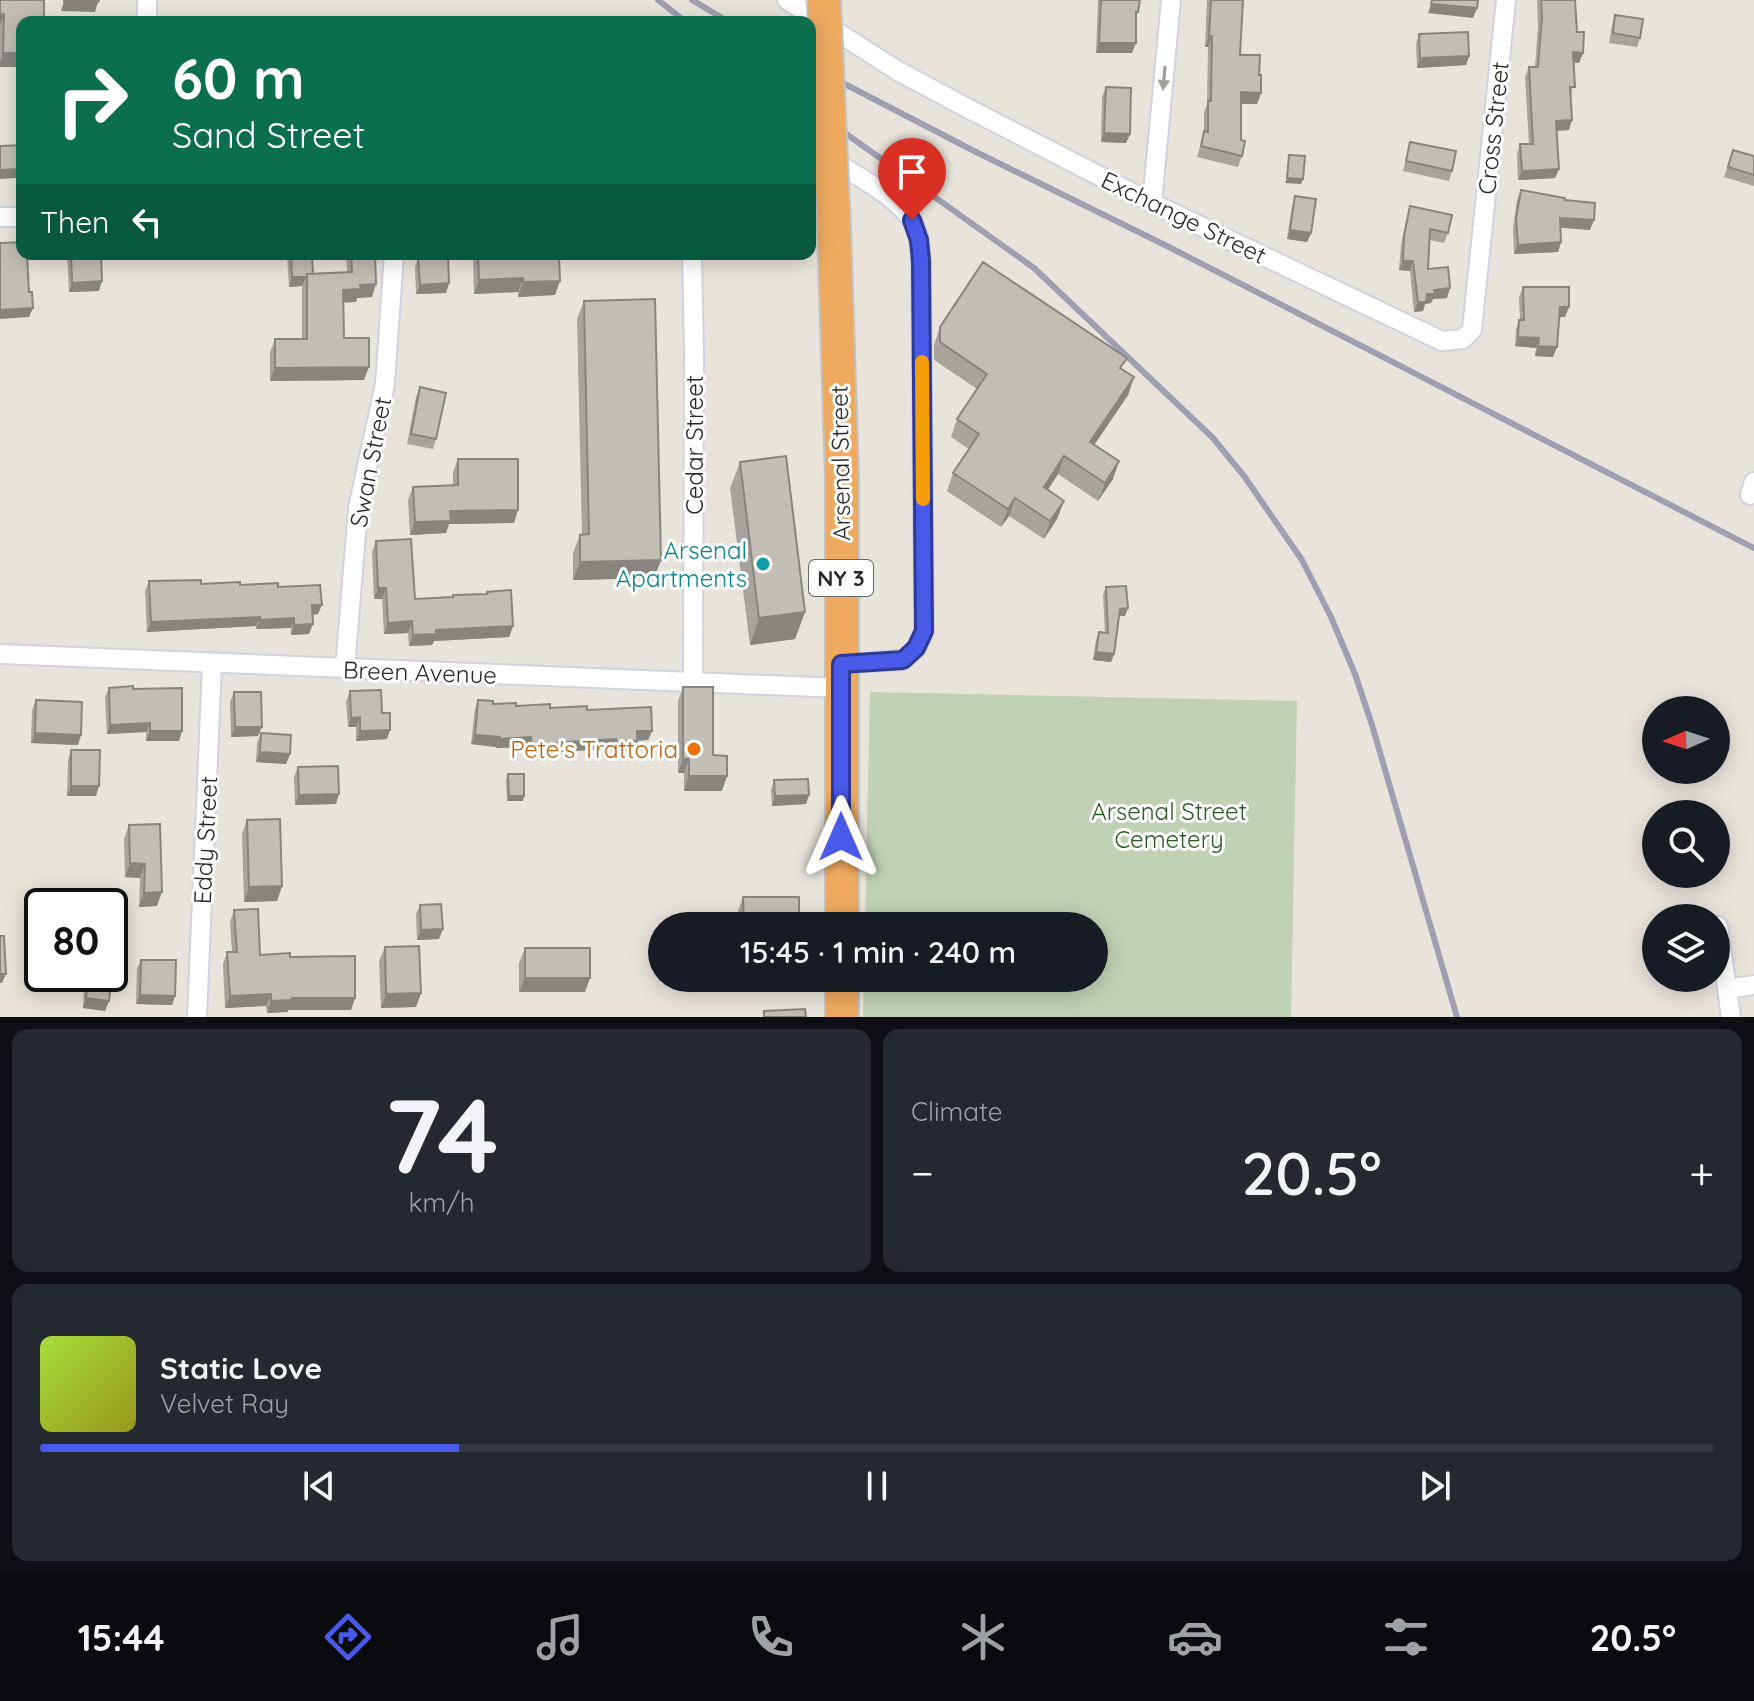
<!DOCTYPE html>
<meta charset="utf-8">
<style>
body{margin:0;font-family:Quicksand,sans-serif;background:#242831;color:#f1f3f6;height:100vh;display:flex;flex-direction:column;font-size:30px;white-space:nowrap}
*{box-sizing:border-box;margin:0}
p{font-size:26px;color:#9ea1a6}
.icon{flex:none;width:44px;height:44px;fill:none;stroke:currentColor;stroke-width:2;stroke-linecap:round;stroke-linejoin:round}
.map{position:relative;height:1017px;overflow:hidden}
.panel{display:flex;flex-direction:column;gap:12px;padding:12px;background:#0d0f14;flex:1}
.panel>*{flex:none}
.hud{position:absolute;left:16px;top:16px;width:800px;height:244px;border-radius:16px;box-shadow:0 4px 20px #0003;background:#0b6e4f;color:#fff;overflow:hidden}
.needle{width:52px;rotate:267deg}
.fabs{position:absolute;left:1642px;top:696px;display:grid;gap:16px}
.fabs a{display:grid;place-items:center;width:88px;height:88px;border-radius:50%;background:#171b24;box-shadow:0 4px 20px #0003;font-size:40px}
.speed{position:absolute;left:24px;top:888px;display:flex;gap:16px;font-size:40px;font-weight:700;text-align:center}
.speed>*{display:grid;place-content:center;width:104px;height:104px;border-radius:50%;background:#171b24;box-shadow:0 4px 20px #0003;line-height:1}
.speed .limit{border:4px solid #111;border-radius:12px;background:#fff;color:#111}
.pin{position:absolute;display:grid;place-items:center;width:68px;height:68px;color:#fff;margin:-82px -34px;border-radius:50% 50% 50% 0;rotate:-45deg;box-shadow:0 0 8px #0007}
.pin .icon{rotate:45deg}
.me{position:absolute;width:88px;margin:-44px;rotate:0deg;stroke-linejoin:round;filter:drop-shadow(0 0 6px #0008)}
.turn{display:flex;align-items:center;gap:28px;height:168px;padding:0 24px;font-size:36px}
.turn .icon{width:104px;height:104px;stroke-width:2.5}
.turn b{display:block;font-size:56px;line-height:68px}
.then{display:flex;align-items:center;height:76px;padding:0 24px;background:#0003;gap:16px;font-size:30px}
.big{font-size:60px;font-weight:600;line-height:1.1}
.panel .widget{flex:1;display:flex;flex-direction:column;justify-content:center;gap:12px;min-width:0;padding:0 28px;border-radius:16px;background:#242831}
.panel .dial{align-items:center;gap:0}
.dial b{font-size:104px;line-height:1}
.song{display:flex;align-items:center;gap:24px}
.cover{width:96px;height:96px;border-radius:12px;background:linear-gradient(135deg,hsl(80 70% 55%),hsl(60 70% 35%))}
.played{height:8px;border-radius:4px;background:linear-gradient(90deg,#4959e8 25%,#363941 25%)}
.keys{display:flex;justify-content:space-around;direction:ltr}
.heat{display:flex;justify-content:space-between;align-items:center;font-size:44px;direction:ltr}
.panel .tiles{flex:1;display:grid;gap:12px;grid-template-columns:1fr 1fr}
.widget:last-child{grid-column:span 2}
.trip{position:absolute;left:648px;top:912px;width:460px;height:80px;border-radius:40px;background:#171b24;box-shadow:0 4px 20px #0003;font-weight:600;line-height:80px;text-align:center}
.tabs{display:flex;height:128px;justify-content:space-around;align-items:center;background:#090b0e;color:#9ea1a6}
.tabs .icon{width:56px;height:56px}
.tabs .active{color:#4959e8}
.tabs b{font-size:36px;color:#f1f3f6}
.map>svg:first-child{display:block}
</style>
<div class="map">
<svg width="1754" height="1017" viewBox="0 0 1754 1017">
<rect width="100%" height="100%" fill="#e9e4db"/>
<path fill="#c0d1b4" d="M870 692 1297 701 1291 1017H863L864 978H1094V926H865Z"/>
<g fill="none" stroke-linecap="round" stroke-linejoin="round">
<g stroke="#d0d2e0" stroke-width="22">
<path id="street" d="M147 0V22
M787 0 898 71 971 110 1152 203 1442 341 1463 339 1472 330 1506 0
M810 151H816C844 169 891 191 910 218 919 230 920 246 921 261L924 631 916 648 903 660 841 664
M1152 203 1171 0
M0 217H22
M692 254 694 351 693 683
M1750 495 1754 482
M0 654 841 688
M345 669 358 508 385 384 394 254
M1718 926 1731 1017
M1727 989 1754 985
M197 1017 212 664"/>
</g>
<g stroke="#c3c3c3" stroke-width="36">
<path id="highway" d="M834 229 842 477V926
M842 978V1017"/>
</g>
<use href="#street" stroke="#fff" stroke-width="18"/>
<use href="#highway" stroke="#eeaa60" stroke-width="32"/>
<path stroke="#9e9fb1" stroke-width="6" d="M658 0 686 22
M692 0 729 22
M810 66 976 152 1169 247 1754 548
M810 108 1034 268 1213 438 1244 476 1302 560 1331 617 1355 674 1372 725 1457 1017"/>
<g stroke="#c3c3c3" stroke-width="36" stroke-linecap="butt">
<path id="highway-bridge" d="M824 0 834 229"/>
</g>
<use href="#highway-bridge" stroke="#eeaa60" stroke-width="32"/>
</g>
<path fill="#a7a39d" d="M0 0 22 22V67H0Z
M1098 0H1140L1136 18 1132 53H1096Z
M1207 0H1243L1240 55 1259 75 1261 93 1257 104H1241L1242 156 1238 167 1197 157 1204 132V112L1207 104 1208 47H1205Z
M1537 0H1575L1577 32 1583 53 1579 63 1574 62 1569 130 1557 131 1559 169 1555 178 1518 180 1517 154 1520 144H1529L1525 77 1529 67H1535L1538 26Z
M1615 15 1640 38 1637 47 1609 43 1612 25Z
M1419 34 1469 56 1466 65 1417 68 1416 44Z
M1106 87 1130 134 1126 143 1101 142 1102 97Z
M1410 142 1452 171 1449 181 1403 171Z
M22 145V184H16V178Z
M1733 150 1754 156V186L1724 177Z
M1521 190 1565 200 1590 230 1561 228V242L1558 252 1514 254 1513 228 1517 200Z
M1295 196 1311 233 1307 242 1287 239 1292 206Z
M1410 206 1448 233 1444 243 1430 240 1428 269 1447 298 1433 299 1431 303 1425 304 1423 311 1414 312 1410 271 1399 270 1401 245 1407 216Z
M67 254H101L99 291 69 292Z
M287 254H312L313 274 347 272 346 254H375L372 297 357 298 356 302H343L344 338 364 380 270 381V352L275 339H302V286L289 287Z
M473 254H544L555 295 518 297V292L474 294Z
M418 258 449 283 446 293 416 294 415 267Z
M1523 287 1565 317H1559L1553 357 1535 356 1536 348 1515 346 1516 329 1520 320 1519 297Z
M584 301 661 560 654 578 573 580V553L580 535H582L577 319Z
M940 327 1123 369 1134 377 1128 395 1094 445 1119 461 1113 479 1098 501 1058 474 1048 490 1064 501 1057 519 1044 539 1009 516 1001 527 947 491 953 473 969 449 951 437 957 419 977 389 934 360V345Z
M420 387 436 439 433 449 407 444 416 397Z
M458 459 514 523 449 524 446 533 410 535 408 500 413 487 453 485V472Z
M740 462 805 612 795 639 750 645 730 488Z
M376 541 415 599 486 594 487 592 513 626 509 637 434 641 432 645 409 646 408 633 384 634 382 599H374L372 552Z
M149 581 278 587 318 614 312 615 309 634 291 635V628L256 629V626L147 632 145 591Z
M1106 587 1125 616H1119L1114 654 1111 662 1093 660 1096 640 1099 632 1105 633 1103 595Z
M683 687 713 755 722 791H684V773H678V701Z
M109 688 182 731 179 741H146V732L107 734 105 697Z
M350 691 382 713 387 739 356 741V727H348L346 701Z
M234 692 258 736 231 737 230 702Z
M36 700 78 745 31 743 32 710Z
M478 700 493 704 587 710 652 731 648 740 637 741 634 751 613 752V749L551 752 549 757 528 758V747L496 748V747L471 744 475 709Z
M261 733 290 754 286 764 256 762 257 743Z
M71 750 96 796H67L68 760Z
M298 767 336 804 295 805 294 777Z
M508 774 523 801H507L506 779Z
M774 780 806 804 772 806 771 790Z
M247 820 282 886 277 901 244 902 242 834Z
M160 824 157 906 139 907 140 878 125 877 124 839 129 825Z
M743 897 799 920 811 926H738V911Z
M420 905 439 939 417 940 416 914Z
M234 910 260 955 290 957 355 998 351 1010H288V1012L267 1013 266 1006 225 1008 223 964 227 952H232L230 922Z
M385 947 421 993 416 1007 381 1008 379 961Z
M525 948 585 992H519V963Z
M141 960 175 996 172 1005 136 1004 137 969Z
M64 974H110L105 1011 83 1008 84 990 63 987Z"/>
<path fill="#88857f" d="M64 1 98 2 95 12 61 11Z
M1431 4 1477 8 1473 18 1428 13Z
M0 14H4L0 26Z
M1209 36H1212L1208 47H1205Z
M1099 43H1136L1132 53H1096Z
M1573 52 1583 53 1579 63 1570 62Z
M3 53H22V67H0V62Z
M1469 56 1466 65 1417 68 1420 58Z
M1241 92 1261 93 1257 104H1237Z
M1572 120 1569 130 1553 131 1556 121Z
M1104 133 1130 134 1126 143 1101 142Z
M19 169 16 178 0 179V170Z
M1559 169 1555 178 1518 180 1522 171Z
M20 175H22V184H16Z
M1287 178 1303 179 1301 184 1285 183Z
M1560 218 1594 220 1590 230 1557 227Z
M1290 230 1311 233 1307 242 1287 239Z
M1561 242 1558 252 1514 254 1518 245Z
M1403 261H1413L1410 271 1399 270Z
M292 277H306L302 286 289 287Z
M523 278 518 292 474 294 479 280Z
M102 281 99 291 69 292 72 283Z
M560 281 555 295 518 297 523 282Z
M449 283 446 293 416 294 420 285Z
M376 284 372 297 357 298 356 302 338 303 343 290 360 285Z
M1450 288 1447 298 1433 299 1431 303 1425 304 1423 311 1414 312 1418 302 1427 294 1434 290Z
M1560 307H1569L1565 317H1556Z
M33 308 29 317 0 319V310Z
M1518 337 1539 338 1536 348 1515 346Z
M1538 346 1557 347 1553 357 1535 356Z
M369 367 364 380 270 381 275 368Z
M1134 377 1128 395 1084 460 1090 442Z
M1064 456 1058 474 1037 505 1044 487Z
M1119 461 1113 479 1098 501 1105 483Z
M1015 498 1009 516 1001 527 1008 509Z
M1064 501 1057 519 1044 539 1050 521Z
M518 510 514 523 449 524 446 533 410 535 415 522 450 511Z
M661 560 654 578 573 580 580 562Z
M378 588H386L382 599H374Z
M312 605H322L318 614 308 615Z
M1128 608 1125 616H1117L1120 609Z
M805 612 795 639 750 645 759 618Z
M260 617 256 626 147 632 151 622Z
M294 618 291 628 256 629 260 620Z
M412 621 408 633 384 634 388 623Z
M313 624 309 634 291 635 294 625Z
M513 626 509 637 434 641 432 645 409 646 413 635 436 630Z
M1096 652 1114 654 1111 662 1093 660Z
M360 717 356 727H348L351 718Z
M150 723 146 732 107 734 110 725Z
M235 727H262L258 736 231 737Z
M390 730 387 739 356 741 360 731Z
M150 731H182L179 741H146Z
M637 731H652L648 740 633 741Z
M35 733 81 735 78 745 31 743Z
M475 735 500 737 496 747 471 744Z
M531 737 528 747 496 748 500 739Z
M616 739 613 749 551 752 549 757 528 758 532 748 552 743Z
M637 741 634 751 613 752 617 742Z
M260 752 290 754 286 764 256 762Z
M683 759H689L684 773H678Z
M689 776H727L722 791H684Z
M71 786H99L96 796H67Z
M339 794 336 804 295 805 299 795Z
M809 795 806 804 772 806 775 796Z
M509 796H524L523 801H507Z
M130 863 145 864 140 878 125 877Z
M282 886 277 901 244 902 249 887Z
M162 892 157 906 139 907 144 893Z
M443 929 439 939 417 940 421 930Z
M0 974H6L2 983H0Z
M66 978 88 980 84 990 63 987Z
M525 978H590L585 992H519Z
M421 993 416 1007 381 1008 386 994Z
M271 994 266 1006 225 1008 230 996Z
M140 995 175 996 172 1005 136 1004Z
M86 998 109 1001 105 1011 83 1008Z
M292 998H355L351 1010H288V1012L267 1013 271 1001Z"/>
<path fill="#c2beb6" stroke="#88857f" stroke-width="2" d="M0 0H44V22H22V53H3L4 14H0Z
M64 0H99L98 2 64 1Z
M1101 0H1140L1138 12H1136V43H1099Z
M1211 0H1243L1240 55H1260L1259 75H1261V93L1241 92V140L1245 141 1242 156 1201 146 1204 131 1208 132V101H1211L1212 36H1209Z
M1432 0H1478L1477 8 1431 4Z
M1541 0H1575L1577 32H1584L1583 53 1573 52 1575 87H1570L1572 120 1556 121 1559 169 1522 171 1520 144H1533L1529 67H1538L1542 17Z
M1615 15 1643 19 1640 38 1613 33Z
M1468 32 1469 56 1420 58 1419 34Z
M1106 87 1131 88 1130 134 1104 133Z
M1410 142 1456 151 1452 171 1406 161Z
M22 145V175H20L19 169 0 170V146Z
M1733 150 1754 156V175L1728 167Z
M1289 155 1305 156 1303 179 1287 178Z
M1521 190 1565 198V200L1595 203 1594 220 1560 218 1561 242 1518 245 1516 218Z
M1295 196 1316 199 1311 233 1290 230Z
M1410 206 1452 215 1448 233 1430 229 1428 269 1448 267 1450 288 1434 290 1435 294H1427L1426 302H1418L1413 261H1403L1404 236Z
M22 242V254H27L29 292H32L33 308 0 310V243Z
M71 254H101L102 281 72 283Z
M291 254H312L313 274H307L306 277H292Z
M351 254H375L376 284 360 285 361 289 343 290 344 338H369V367L275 368V339H307V274L352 272Z
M478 254H544V258L559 257 560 281 523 282V278L479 280Z
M448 256 449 283 420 285 418 258Z
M983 262 1127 358 1120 368 1134 377 1090 442 1119 461 1105 483 1064 456 1044 487 1064 501 1050 521 1015 498 1008 509 953 473 979 434 957 419 987 374 940 342V327Z
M1523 287H1569V307H1560L1557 347 1538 346 1539 338 1518 337 1519 320H1524Z
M655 299 661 560 580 562V535L589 534 584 301Z
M420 387 446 393 436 439 411 434Z
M786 456 805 612 759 618 740 462Z
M458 459H518V510L450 511 451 521 415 522 413 487 458 485Z
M411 539 415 599 453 597V595L487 594V592L511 590 513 626 436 630V634L413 635 412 621 388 623 386 588H378L376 541Z
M201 580V584L240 582V585L278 583V587L320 585 322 605H312L313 624 294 625V618L260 620V617L151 622 149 581Z
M1126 586 1128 608 1120 609 1114 654 1096 652 1099 632 1108 633 1106 587Z
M133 686V689L182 688V731H150V723L110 725 109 688Z
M683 687H713V755L727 756V776H689V759H683Z
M381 690 382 713H390V730L360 731V717L351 718 350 691Z
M234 692H261L262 727H235Z
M36 700 82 702 81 735 35 733Z
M478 700 493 701V704L516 703V706L550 704V708L587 706V710L651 707 652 731H637V741L617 742 616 739 552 743 553 747 532 748 531 737 500 739V737L475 735Z
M261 733 291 735 290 754 260 752Z
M71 750H100L99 786H71Z
M338 766 339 794 299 795 298 767Z
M508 774H524V796H509Z
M808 779 809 795 775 796 774 780Z
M280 819 282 886 249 887 247 820Z
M160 824 162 892 144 893 145 864 130 863 129 825Z
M743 897H799V920H811V926L744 925Z
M441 904 443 929 421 930 420 905Z
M258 909 260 955 290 953V957L355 956V998H292V1000L271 1001V994L230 996 227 952H237L234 910Z
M110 925H117L109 1001 86 998 88 980 66 978 67 974H110Z
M0 936H4L6 974H0Z
M419 946 421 993 386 994 385 947Z
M525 948H590V978H525Z
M141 960H176L175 996 140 995Z
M805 1009 806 1017H764V1011Z"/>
<defs><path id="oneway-solid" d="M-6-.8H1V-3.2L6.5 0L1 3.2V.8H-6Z" transform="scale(2)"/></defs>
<use fill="#9e9e9e" href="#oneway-solid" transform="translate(1164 78) rotate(95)"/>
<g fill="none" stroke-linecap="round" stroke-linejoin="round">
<g stroke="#2f3a97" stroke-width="20">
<path id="route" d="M841 837V664L903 660 916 648 924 631 921 261 919 240 912 220"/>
</g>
<use href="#route" stroke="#4959e8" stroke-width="14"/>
<path stroke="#f59e0b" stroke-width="14" d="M922 362 923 499"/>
</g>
<circle fill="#0f9aa8" stroke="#fff" stroke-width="3" cx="763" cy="564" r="8"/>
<circle fill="#e8710a" stroke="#fff" stroke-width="3" cx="694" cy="749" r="8"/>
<g text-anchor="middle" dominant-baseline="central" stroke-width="6" stroke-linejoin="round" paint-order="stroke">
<rect fill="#fff" stroke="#686868" stroke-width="2" x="809" y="560" width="64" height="36" rx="6"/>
<g font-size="22" font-weight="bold" fill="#282828">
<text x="841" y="578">NY 3</text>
</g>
<g font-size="24" fill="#282828" stroke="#fff">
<text transform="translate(1493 128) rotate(-84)">Cross Street</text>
<text transform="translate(1184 217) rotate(26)">Exchange Street</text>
<text transform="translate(694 445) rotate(-90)">Cedar Street</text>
<text transform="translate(370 462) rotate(-79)">Swan Street</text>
<text transform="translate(840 463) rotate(-91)">Arsenal Street</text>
<text transform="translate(420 672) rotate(2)">Breen Avenue</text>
<text transform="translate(205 840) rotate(-87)">Eddy Street</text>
</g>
<g font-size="24" fill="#0d838f" stroke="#fff" text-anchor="end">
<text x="747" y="550">Arsenal<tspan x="747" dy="28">Apartments</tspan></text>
</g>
<g font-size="24" fill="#c56008" stroke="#fff" text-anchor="end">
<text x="678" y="749">Pete's Trattoria</text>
</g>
<g font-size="24" fill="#275d20" stroke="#fff">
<text x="1169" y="811">Arsenal Street<tspan x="1169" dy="28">Cemetery</tspan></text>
</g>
</g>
</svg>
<div class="fabs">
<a><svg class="needle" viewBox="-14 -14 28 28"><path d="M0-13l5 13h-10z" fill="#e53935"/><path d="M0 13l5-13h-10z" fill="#9ea1a6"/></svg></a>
<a><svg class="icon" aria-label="search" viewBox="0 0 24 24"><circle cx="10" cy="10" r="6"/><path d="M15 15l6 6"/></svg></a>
<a><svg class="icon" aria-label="layers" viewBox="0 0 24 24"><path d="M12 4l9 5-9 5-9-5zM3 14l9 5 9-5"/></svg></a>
</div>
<div class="speed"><div class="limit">80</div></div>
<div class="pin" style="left:912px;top:220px;background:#d93025"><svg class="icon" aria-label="arrive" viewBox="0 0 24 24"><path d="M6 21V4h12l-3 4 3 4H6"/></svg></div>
<svg class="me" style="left:841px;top:837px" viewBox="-20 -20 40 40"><path d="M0-17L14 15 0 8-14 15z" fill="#4959e8" stroke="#fff" stroke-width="4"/></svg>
<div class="trip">15:45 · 1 min · 240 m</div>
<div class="hud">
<div class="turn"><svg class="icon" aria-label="right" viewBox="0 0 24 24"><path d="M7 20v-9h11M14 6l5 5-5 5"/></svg><div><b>60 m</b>Sand Street</div></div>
<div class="then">Then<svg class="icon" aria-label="left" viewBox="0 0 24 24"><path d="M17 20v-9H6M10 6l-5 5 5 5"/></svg></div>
</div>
</div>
<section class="panel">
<div class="tiles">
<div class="widget dial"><b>74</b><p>km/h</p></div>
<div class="widget"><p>Climate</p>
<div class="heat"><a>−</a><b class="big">20.5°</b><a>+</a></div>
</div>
<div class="widget">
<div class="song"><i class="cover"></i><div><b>Static Love</b><p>Velvet Ray</p></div></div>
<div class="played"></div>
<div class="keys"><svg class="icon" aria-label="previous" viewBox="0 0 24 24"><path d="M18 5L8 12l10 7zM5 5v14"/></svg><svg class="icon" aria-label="pause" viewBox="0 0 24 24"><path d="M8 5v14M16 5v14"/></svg><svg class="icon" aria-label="next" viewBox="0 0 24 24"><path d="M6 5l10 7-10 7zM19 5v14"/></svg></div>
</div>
</div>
</section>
<nav class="tabs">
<b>15:44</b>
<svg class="icon active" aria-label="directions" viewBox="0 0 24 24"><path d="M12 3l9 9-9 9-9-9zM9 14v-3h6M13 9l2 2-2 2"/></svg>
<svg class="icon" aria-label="music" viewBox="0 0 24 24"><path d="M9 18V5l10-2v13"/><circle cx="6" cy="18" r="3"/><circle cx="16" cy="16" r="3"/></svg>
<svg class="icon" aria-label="phone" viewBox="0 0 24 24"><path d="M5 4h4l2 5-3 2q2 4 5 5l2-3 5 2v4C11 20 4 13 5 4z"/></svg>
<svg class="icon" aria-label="climate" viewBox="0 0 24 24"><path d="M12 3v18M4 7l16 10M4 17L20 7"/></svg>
<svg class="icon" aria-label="car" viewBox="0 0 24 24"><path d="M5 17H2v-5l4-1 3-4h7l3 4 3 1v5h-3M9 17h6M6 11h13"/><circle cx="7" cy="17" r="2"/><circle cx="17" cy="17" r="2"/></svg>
<svg class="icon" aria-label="filters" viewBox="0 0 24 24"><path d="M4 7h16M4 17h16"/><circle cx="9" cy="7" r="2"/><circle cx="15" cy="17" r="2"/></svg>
<b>20.5°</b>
</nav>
